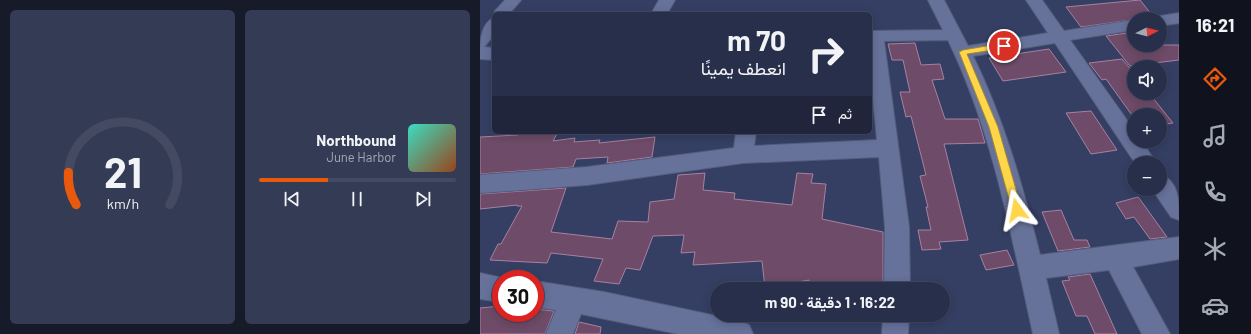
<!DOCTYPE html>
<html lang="ar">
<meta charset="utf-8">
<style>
body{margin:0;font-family:Barlow,Vazirmatn,sans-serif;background:#343b54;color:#f1f3f6;direction:rtl;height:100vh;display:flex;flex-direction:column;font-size:15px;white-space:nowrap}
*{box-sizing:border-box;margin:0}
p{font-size:13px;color:#a5a9b5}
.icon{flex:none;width:22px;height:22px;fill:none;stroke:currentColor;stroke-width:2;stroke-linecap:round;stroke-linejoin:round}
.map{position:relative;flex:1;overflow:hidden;direction:ltr}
.panel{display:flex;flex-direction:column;gap:10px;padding:10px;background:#161a29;width:480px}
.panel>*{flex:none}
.top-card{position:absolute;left:12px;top:12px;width:380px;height:122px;border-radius:6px;box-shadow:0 2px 10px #0003,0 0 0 1px #444a62;direction:rtl;background:#282f4a;color:#f1f3f6;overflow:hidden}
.needle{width:26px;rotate:84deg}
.fabs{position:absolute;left:647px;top:12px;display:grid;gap:8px}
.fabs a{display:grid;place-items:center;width:40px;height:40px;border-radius:50%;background:#282f4a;box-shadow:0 2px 10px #0003,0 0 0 1px #444a62;font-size:20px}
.speed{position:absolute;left:12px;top:270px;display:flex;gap:8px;font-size:20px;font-weight:700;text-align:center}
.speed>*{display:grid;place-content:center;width:52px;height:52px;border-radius:50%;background:#282f4a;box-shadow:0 2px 10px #0003,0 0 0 1px #444a62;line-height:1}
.speed .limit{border:6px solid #d22;background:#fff;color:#111}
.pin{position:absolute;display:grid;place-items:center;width:34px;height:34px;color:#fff;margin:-17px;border:2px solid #fff;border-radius:50%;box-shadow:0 1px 4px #0007}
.me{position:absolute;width:44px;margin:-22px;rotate:347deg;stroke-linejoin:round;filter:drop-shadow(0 0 3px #0008)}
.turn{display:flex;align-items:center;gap:14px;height:84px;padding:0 20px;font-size:18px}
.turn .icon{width:52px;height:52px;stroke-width:2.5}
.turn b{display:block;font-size:28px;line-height:34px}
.then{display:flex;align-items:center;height:38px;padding:0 20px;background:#0003;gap:8px;font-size:15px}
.panel .card{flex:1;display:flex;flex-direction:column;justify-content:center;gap:6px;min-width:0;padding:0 14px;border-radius:6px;background:#343b54}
.panel .dial{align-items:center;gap:0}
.dial svg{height:104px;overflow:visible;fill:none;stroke:#444a62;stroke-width:7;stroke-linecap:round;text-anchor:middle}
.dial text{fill:#f1f3f6;stroke:none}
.song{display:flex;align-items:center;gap:12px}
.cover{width:48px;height:48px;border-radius:6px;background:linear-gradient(135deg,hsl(170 70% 55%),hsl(20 70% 35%))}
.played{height:4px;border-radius:2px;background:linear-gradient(90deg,#ea580c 35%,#444a62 35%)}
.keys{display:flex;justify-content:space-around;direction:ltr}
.panel .tiles{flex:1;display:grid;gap:10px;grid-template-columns:repeat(2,1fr)}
.trip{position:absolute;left:230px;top:282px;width:240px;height:40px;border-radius:20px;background:#282f4a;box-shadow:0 2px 10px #0003,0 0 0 1px #444a62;font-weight:700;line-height:40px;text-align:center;direction:rtl}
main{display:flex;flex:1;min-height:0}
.tab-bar{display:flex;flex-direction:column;width:72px;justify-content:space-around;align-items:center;background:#10131e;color:#a5a9b5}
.tab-bar .icon{width:28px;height:28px}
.tab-bar .selected{color:#ea580c}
.tab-bar b{font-size:18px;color:#f1f3f6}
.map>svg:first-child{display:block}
</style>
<main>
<nav class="tab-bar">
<b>16:21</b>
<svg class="icon selected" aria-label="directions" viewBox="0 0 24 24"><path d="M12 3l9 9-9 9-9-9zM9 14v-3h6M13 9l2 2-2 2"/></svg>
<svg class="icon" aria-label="music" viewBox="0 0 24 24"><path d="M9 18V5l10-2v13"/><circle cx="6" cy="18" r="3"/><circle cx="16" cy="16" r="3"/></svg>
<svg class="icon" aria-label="phone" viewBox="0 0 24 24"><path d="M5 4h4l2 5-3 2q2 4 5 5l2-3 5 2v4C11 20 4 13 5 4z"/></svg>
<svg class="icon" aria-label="climate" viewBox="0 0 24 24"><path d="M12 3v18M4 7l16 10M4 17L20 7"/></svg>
<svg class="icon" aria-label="car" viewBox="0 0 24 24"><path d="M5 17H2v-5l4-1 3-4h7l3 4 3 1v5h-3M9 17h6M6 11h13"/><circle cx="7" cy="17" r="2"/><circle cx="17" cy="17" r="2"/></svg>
</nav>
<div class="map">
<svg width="699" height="334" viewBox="0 0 699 334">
<rect width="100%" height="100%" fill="#353f63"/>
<path fill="#6e4b68" stroke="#a781a1" d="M660 0 672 15 655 16 658 19 601 27 586 7Z
M654 32V45H680V42L683 45H699V60L650 66 626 36Z
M435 43 441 65 460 64 464 79 452 80 465 119H498L505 143 464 144 488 240 459 242 461 249 442 250 438 230H451L446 207H448L440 176 446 175 431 116 426 117 420 92H430L423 60H412L408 44Z
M569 49 586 72 523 81 509 58Z
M642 59 654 73V93H669L693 123 680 125V115H654V118L626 79 622 80 609 63Z
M611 111 637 150 611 154 586 113Z
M41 132H78L73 141 95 138 94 142 120 140 119 143 175 137 172 157 127 163 128 157 96 159 93 167 0 174V137L38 135Z
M225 173 223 190 255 193 254 199 312 205 317 173 333 174 331 183 346 184 342 219 403 232V289H328L329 280 285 288 282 261 213 265 215 252 201 253 204 235 173 236 160 270 146 268 139 284 114 281 123 259 71 253 67 263 10 260 18 244H21L42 206H37V205L0 209V194L86 188 71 232 132 239 138 221 168 222 170 202 194 199 198 175Z
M658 197 659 198 687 237 670 239 654 217 646 219 636 203Z
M581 210 594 240H607L610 247 578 251 562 212Z
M527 250 534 265 506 270 500 255Z
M610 274 637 334H615L607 316H596L582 281 590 280 588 277Z
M21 306V313H55V309L74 311 65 334H0V308Z
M99 322 121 327 120 334H95Z"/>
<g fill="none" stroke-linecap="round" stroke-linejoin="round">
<g stroke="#555d7c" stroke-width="2">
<path id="minor" d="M25 0H41L29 14 14 15 15 11Z
M179 0H195L187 14H171Z
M448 0H464L488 46 568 33 546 0H562L584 31 654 20V30L590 40 654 130V141H662L676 163H655L575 43 493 56C524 119 543 187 560 255L699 237V259L653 267 690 334H662L629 270 566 278 579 334H553C531 234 513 133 468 40L404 41 429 227 430 289H404L405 227 399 157 263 163 107 185 0 193V175L107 167 254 148 256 132H276L274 146 397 140 390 69V31L463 30Z
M699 13V23L680 26V19H673L680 16Z
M14 18V35L4 47 14 48V60L0 59C0 44 0 23 14 18Z
M680 174C699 181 699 201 699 220L691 217 672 189H680Z
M0 273 27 279H21V302L0 299Z
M55 281 124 292 260 321 269 325 273 334H198L101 314 93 334H66L76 310 55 307Z
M403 315H429L428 334H402Z"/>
</g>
<use href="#minor" fill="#67729b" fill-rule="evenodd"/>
</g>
<path fill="#ffd54a" stroke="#a68a30" d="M524 43 527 44V48L487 54 518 127 542 210 537 215 532 210 509 127 479 52 483 50Z"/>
</svg>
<div class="fabs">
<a><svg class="needle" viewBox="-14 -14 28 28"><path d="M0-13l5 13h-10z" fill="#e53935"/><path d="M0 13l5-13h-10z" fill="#a5a9b5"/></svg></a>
<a><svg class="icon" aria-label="sound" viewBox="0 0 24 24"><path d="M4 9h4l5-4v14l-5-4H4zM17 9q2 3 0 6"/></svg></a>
<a>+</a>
<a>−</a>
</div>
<div class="speed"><div class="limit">30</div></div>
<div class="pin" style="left:524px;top:46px;background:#d93025"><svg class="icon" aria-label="arrive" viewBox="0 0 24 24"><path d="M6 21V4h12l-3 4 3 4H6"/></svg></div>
<svg class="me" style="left:537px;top:210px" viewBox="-20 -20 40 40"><path d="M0-17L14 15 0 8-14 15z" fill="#ffd54a" stroke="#fff" stroke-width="4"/></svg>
<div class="trip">16:22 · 1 دقيقة · 90 m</div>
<div class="top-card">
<div class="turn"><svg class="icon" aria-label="right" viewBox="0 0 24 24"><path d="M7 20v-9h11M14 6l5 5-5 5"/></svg><div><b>70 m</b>انعطف يمينًا</div></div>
<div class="then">ثم<svg class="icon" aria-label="arrive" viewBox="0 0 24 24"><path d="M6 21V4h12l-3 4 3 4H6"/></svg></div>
</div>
</div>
<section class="panel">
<div class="tiles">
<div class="card">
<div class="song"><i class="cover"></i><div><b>Northbound</b><p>June Harbor</p></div></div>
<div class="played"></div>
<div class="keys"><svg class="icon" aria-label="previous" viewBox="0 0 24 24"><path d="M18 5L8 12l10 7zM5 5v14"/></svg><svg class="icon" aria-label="pause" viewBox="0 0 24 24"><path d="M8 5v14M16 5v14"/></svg><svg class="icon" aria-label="next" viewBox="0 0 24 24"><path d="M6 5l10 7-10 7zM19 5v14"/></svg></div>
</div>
<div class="card dial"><svg viewBox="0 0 100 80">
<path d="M14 69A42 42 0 1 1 86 69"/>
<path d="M14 69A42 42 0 0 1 8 44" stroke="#ea580c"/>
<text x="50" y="56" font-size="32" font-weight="700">21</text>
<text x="50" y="72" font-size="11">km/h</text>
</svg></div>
</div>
</section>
</main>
